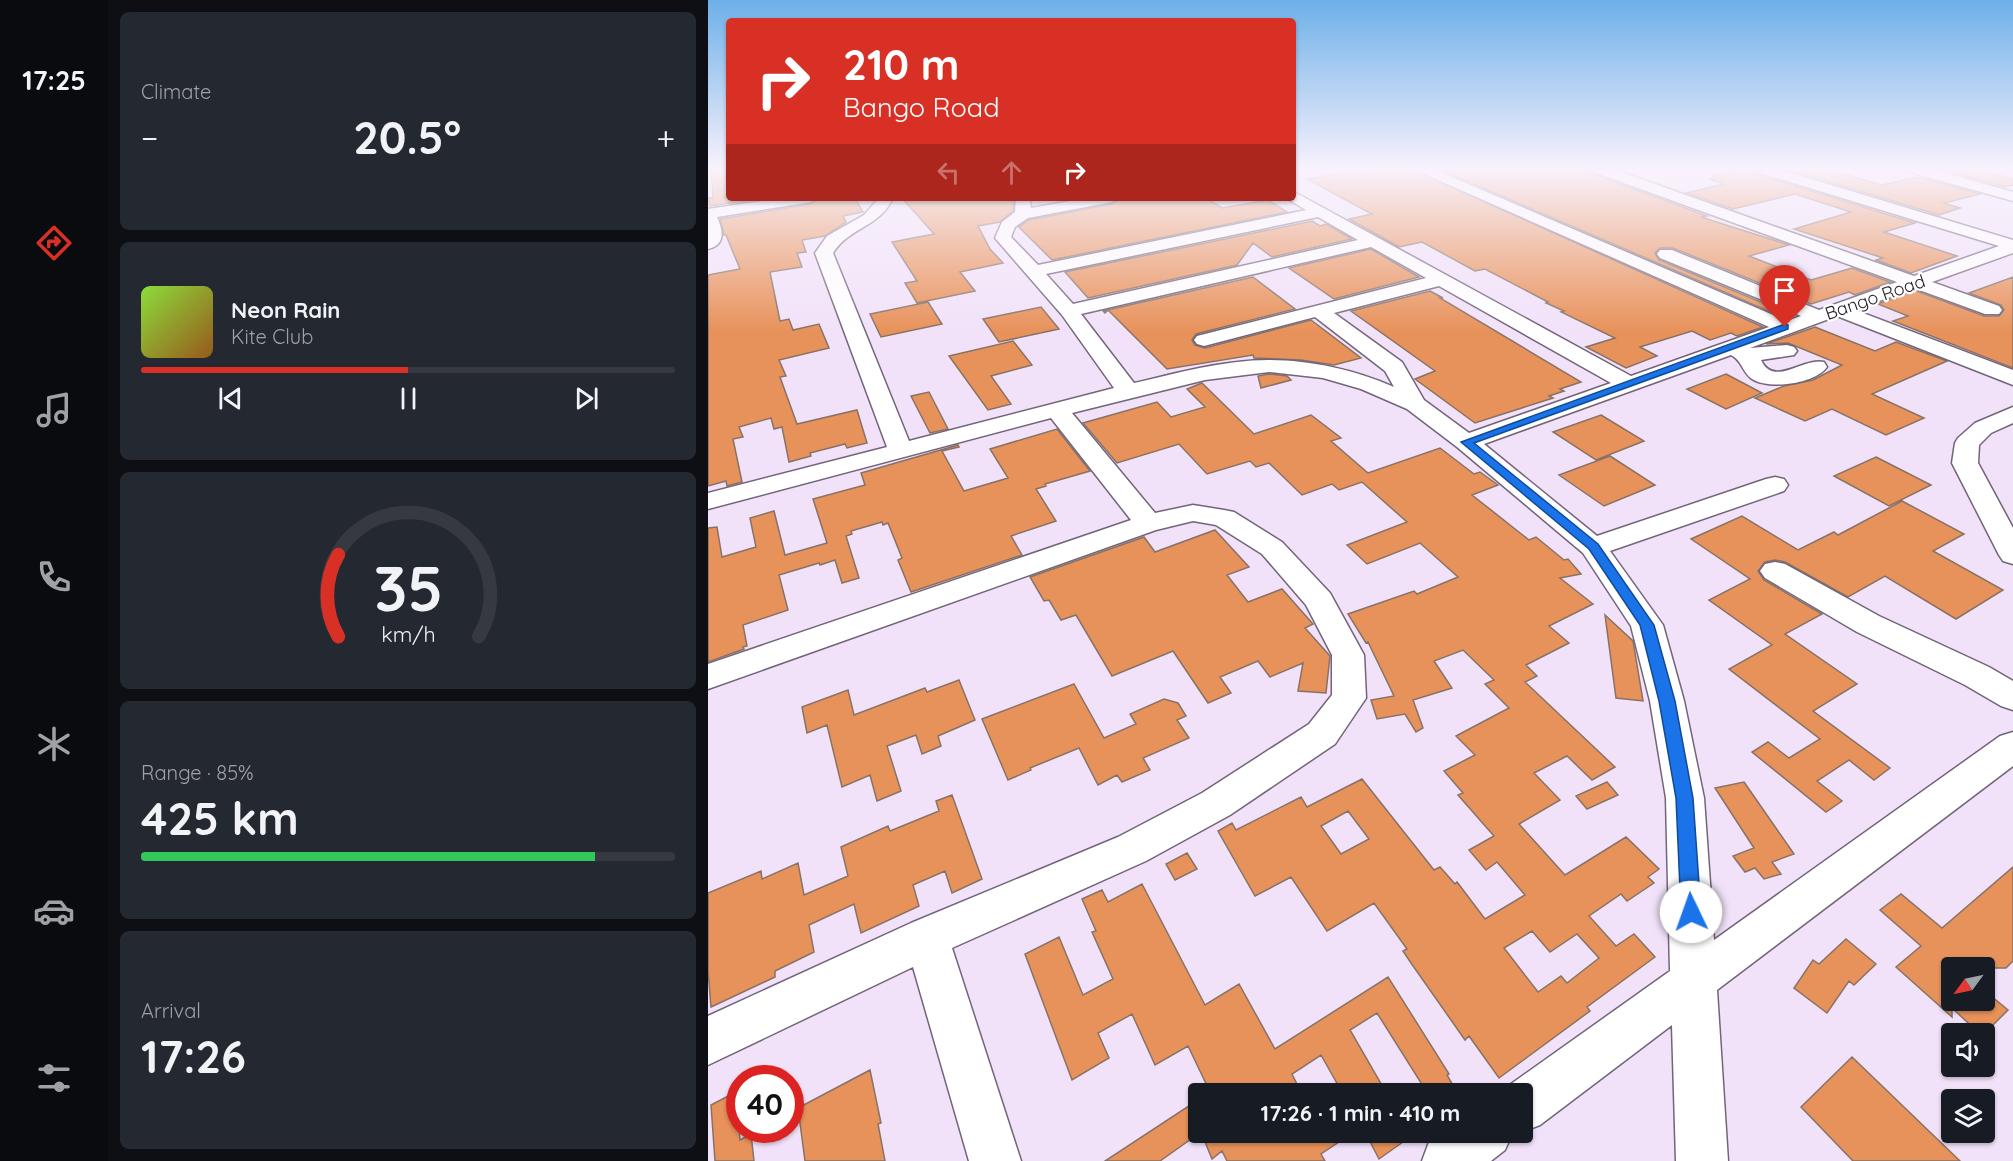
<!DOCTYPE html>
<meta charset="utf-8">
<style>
body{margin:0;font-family:Quicksand,sans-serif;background:#242831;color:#f1f3f6;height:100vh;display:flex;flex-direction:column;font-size:22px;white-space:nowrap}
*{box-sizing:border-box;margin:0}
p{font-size:20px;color:#9ea1a6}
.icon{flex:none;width:33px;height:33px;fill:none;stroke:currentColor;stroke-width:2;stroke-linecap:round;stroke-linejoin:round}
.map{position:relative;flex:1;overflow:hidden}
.sheet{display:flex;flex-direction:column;gap:12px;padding:12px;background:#0d0f14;width:600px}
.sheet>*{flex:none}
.top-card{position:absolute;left:18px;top:18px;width:570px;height:183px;border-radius:6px;box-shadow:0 2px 4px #0004;background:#d93025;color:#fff;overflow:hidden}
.needle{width:39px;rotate:237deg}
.controls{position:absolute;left:1233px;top:957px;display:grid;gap:12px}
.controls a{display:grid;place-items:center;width:54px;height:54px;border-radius:6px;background:#171b24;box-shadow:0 2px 4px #0004;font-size:30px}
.speed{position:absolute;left:18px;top:1065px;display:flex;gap:12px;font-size:30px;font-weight:700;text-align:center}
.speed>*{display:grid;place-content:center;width:78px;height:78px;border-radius:50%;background:#171b24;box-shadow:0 2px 4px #0004;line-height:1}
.speed .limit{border:9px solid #d22;background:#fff;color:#111}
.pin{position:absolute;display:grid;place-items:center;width:51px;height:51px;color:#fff;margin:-62px -26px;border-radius:50% 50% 50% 0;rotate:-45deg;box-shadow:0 0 6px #0007}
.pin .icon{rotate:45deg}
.me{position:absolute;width:66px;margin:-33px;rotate:357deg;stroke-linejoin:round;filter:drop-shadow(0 0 4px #0008)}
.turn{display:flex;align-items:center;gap:21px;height:126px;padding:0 18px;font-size:27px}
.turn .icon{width:78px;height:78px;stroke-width:2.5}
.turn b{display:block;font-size:42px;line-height:51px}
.lanes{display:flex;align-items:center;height:57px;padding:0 18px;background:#0003;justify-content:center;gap:30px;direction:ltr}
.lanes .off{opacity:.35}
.big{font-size:45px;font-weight:700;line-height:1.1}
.sheet .card{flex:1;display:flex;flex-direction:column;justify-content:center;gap:9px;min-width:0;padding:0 21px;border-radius:9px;background:#242831}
.sheet .dial{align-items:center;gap:0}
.dial svg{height:156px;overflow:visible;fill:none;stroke:#363941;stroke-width:7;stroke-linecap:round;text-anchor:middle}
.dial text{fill:#f1f3f6;stroke:none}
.song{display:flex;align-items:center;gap:18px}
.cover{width:72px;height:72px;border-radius:9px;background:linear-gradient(135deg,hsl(90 70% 55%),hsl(30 70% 35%))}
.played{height:6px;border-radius:3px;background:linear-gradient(90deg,#d93025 50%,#363941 50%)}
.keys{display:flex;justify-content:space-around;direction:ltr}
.heat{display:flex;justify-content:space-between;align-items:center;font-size:33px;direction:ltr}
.charge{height:9px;border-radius:4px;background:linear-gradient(90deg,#34c759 85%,#363941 0)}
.trip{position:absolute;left:480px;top:1083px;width:345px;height:60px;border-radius:6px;background:#171b24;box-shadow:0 2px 4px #0004;font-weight:700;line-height:60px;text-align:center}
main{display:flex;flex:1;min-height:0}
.menu{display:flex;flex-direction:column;width:108px;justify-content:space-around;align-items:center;background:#090b0e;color:#9ea1a6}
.menu .icon{width:42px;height:42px}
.menu .current{color:#d93025}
.menu b{font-size:27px;color:#f1f3f6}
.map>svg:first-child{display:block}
</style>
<main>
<nav class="menu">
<b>17:25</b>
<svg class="icon current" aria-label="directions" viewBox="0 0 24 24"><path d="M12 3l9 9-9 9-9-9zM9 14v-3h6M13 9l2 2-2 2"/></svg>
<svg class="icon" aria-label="music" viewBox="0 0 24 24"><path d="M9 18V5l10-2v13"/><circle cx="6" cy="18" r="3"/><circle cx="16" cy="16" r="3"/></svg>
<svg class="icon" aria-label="phone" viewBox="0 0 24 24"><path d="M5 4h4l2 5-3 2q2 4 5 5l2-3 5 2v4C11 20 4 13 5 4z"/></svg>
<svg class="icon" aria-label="climate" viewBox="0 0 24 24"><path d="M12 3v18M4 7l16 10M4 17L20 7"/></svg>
<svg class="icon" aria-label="car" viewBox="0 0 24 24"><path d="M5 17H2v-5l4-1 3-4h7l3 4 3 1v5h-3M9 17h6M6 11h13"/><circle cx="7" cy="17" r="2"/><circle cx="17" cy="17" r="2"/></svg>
<svg class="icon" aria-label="filters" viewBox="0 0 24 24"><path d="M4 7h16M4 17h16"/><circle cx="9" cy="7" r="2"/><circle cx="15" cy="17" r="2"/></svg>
</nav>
<section class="sheet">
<div class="card"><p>Climate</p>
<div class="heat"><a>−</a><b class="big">20.5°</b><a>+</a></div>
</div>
<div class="card">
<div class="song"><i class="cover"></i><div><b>Neon Rain</b><p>Kite Club</p></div></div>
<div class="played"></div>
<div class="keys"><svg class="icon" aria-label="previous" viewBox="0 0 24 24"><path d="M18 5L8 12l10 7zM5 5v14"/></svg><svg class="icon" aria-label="pause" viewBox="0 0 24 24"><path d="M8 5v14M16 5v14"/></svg><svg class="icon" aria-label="next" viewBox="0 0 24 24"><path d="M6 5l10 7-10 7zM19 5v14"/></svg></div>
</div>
<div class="card dial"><svg viewBox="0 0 100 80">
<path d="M14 69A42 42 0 1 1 86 69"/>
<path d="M14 69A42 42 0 0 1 14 27" stroke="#d93025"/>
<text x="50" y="56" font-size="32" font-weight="700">35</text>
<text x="50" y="72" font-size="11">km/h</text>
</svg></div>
<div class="card"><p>Range · 85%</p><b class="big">425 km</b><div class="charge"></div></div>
<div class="card"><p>Arrival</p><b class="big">17:26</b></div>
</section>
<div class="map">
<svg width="1305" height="1161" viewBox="0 0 1305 1161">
<rect width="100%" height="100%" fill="#f1e2f9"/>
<path fill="#e8925b" stroke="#887265" stroke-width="1.5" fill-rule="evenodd" d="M3 168H21V189L16 198H59L2 206 0 198H5Z
M685 168H701L1055 327 1029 336 1023 333 1002 340 984 331 932 347 949 356 918 368 878 347 907 338 853 312 856 311 838 303 840 302 777 269 767 271 714 242 691 247 641 219 664 214 599 179 645 171 653 174Z
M729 168H869L999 216 993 217 1081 245 1041 256 1103 280 1144 268 1182 282 1147 295 1141 292 1103 304 965 248H952L947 253 951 260 1084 315 1079 319Z
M1035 168H1042L1045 173 1207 223 1176 232 1249 256 1203 273 1168 260 1175 258 1086 229 1143 212 1087 194 1025 209 979 193 1016 184 1001 179 1009 178 1004 176Z
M1076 168H1115L1174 185 1210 177 1272 194 1236 203 1252 208 1231 215Z
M1243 168H1267L1305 179V185L1297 187 1236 170Z
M112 198H147L155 212 135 216 138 222 117 236 94 240 98 252 89 253 94 267 62 272 72 321 81 319 85 330 111 324 121 348 71 360 78 376 72 377 89 424 149 410 159 443 139 448 137 444 102 453 103 456 81 462 74 427 66 429 63 418 31 427 35 437 25 439 34 482 19 486 18 481 0 486V275L32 269 18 235H16L12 219 103 204Z
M194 198H306L305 211 292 222 270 226 282 249 295 263 252 272 267 291 209 303 197 283 209 281 184 242 226 234Z
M413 198H498L514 208 560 200 579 212 344 260 311 227 321 220 404 204Z
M604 221 612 226 618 224 644 239 564 257 545 243 529 265 380 298 357 272Z
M663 249 711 277 626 299 581 268Z
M545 277 587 309 488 334 484 340 487 345 497 348 603 320 653 358 626 365 593 360 546 358 545 355 459 369 400 310 397 313 395 311Z
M1305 277V368L1185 321 1200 316 1170 304 1206 290 1276 316H1291L1296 310 1293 305 1261 293Z
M722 291 735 298H732L873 382 852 389 856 391 841 396 845 398 767 423 707 379 727 371 643 311Z
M220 302 234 324 173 337 162 314Z
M333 307 351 329 291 342 275 319Z
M1107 327 1167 351 1188 342 1239 361 1164 394 1216 418 1178 435 1124 409 1097 421 1047 398 1076 386 1105 380 1134 365 1080 343 1058 344Z
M305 341 324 365 283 376 303 404 280 410 241 356Z
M561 374 579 376 583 380 553 388 550 376Z
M1018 374 1054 393 1018 409 979 389Z
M494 383 546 434 603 415 633 438 623 441 660 473 732 448 766 474 772 472 790 485 764 495 821 540 828 537 856 560 860 559 873 574 852 578 885 604 841 626 861 643 818 665 829 676 817 682 907 767 884 780 859 756 826 773 852 800 811 824 857 875 918 837 951 869 940 877 946 883 919 901 913 894 881 916 908 946 926 934 947 957 879 1007 882 1011 791 1078 761 1036 757 1040 703 963 695 951 699 949 666 903 619 931 583 877 547 896 510 831 524 823 528 830 593 797 599 807 654 779 726 870 732 867 747 884 749 882 777 919 817 895 789 862 778 870 761 850 786 836 750 795 755 793 736 771 767 755 748 736 801 708 777 684 786 680 755 650 726 661 744 688 705 700 715 728 708 732 697 714 669 719 663 700 686 696 660 642 658 643 640 614 706 591 709 594 750 577 712 543 659 564 639 545 699 522 654 482 631 490 624 484 594 495 561 463 548 467 542 461 499 474 471 444 409 463 375 423 449 402 463 417 497 407 479 389ZM640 811 661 839 633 854 613 826ZM824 931 842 952 869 934 891 958 859 983 853 976 830 992 796 948Z
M221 392 240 429 222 433 203 396Z
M893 415 936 441 888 460 845 432Z
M349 429 382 471 337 484 338 486 328 489 348 521 303 536 314 555 203 592 190 560 194 558 180 523 175 525 174 522 143 531 144 534 138 536 151 578 134 583 127 560 112 565 111 563 71 575 80 610 35 625 39 646 35 647 36 649 0 662V528L9 527 14 557 48 547 42 518 66 511 77 555 119 543 105 499 157 485 153 473 250 445 251 447 234 451 256 491 300 478 282 449Z
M902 456 947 485 896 506 851 475Z
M1168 457 1223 485 1181 506 1126 476Z
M1194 501 1256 534 1225 551 1295 590 1248 619 1177 576 1140 597 1077 562 1067 560 1057 562 1050 571 1056 580 1114 614 1077 634 1149 684 1105 711 1182 768 1166 780 1141 760 1109 781 1134 801 1118 812 1044 752 1060 742 1081 758 1112 739 1021 669 1064 645 1001 600 1042 579 983 539 1034 516 1090 550 1126 532 1130 535Z
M507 530 541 567 519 575 540 602 574 589 605 624 597 628 622 656 618 693 590 691 595 663 562 677 550 661 512 677 523 693 500 703 465 651 404 676 368 615 353 620 341 600 336 601 322 577 436 537 447 552Z
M897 615 925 641 935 701 908 698Z
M251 680 267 720 230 736 233 746 214 754 208 735 179 746 193 791 169 801 162 775 134 787 119 725 99 733 94 707 140 690 146 715 217 688 219 692Z
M366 684 396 738 428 724 422 714 456 699 470 703 478 716 469 720 481 738 435 758 442 770 414 782 409 775 390 785 371 748 322 768 323 770 300 780 274 719Z
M899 782 910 795 879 809 868 796Z
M1036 782 1086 854 1064 862 1073 874 1056 879 1047 868 1037 872 1025 856 1046 848 1007 788Z
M244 795 274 879 244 893 237 871 205 885 211 906 153 933 146 904 101 925 106 952 67 971V977L3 1007 0 971V893L53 871 54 879 90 863 96 895 140 876 133 847 180 826 182 831 231 811 228 801Z
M479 853 489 869 467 880 458 864Z
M1305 867V961L1298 968H1244V1000H1276V990L1300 1010 1276 1034H1272L1244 1008V1017L1188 967 1213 946 1172 910 1193 894 1234 928Z
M434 884 497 1005 531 984 567 1049 680 977 741 1074 739 1075 750 1094H720L669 1013 642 1030 679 1094H635L613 1055 584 1074 594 1094H503L480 1046 447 1065 424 1014 390 1033 401 1058 364 1080 317 954 351 937 375 995 405 979 384 932 388 931 374 899 394 890 400 902Z
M1138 939 1168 964 1146 985 1141 981 1119 1013 1086 988 1105 960 1111 964Z
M1144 1057 1252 1161H1145L1093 1107Z
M162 1070 173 1123 170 1124 177 1161H97L90 1108Z
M28 1092 32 1140 43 1134 46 1161H7L3 1105Z
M490 1100V1134L452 1161H397Z
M493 1132H646L613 1154 617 1161H519L514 1151 504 1159Z
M657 1132H709L671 1159Z"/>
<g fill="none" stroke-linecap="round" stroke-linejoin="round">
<g stroke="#726579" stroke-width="3">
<path id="minor" d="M703 168H723L1079 321 1093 316 952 258 949 254 952 250H964L1111 310 1189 282 883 171 881 168H902L1206 276 1291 246 1046 171 1044 168H1067L1305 240V253L1224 282 1291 306 1294 310 1291 314H1277L1206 288 1147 310 1305 370V385L1129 316 1042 348 1079 345 1086 347 1089 351 1086 355 1053 360C1066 388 1095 357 1116 362L1119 367C1107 384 1061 390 1044 379 1034 372 1034 360 1023 355L776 444 889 536 1058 479 1067 477 1076 479 1080 485 1076 491 902 551 955 625 976 701 996 798 1006 940 1292 736 1305 732V766L1009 990 1020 1161H968L964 1025 832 1125 814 1132V1094H794L796 1089 962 971 958 798 942 701 923 626 875 553 749 447 699 409 653 389 615 378 561 372 497 380 364 413 447 513 485 505 516 510 526 512 574 542 622 593 656 655 658 698 627 744 522 815 438 861 244 948 313 1161H261L205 967 0 1065V1016L203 923 410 837 494 793 601 724 624 695V655L598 605 554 554 508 525 485 521 448 530 0 689V664L423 520 343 418 0 509V493L179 447 107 253 119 236 156 215 171 198H185C171 228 141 227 125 253L201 441 406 388 354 315 287 238 294 222 307 212 308 198H322L323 208 379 198H411L404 202 320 218 307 227 303 237 330 265 598 210 578 198H585V193L590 194 923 376 1061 327ZM610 217 650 240 365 304 338 274ZM663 247 718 278 489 336 486 340 489 344 496 346 607 317 677 371 686 387C648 370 602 360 561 360 515 360 470 373 426 383L373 314ZM731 286 903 383 761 433 716 400 694 362 626 313Z
M1196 168H1220L1305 192V201L1198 171Z
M74 198H110L103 202 9 217C15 230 18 245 0 249V209Z
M1305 407V423L1283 433 1271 445 1270 463 1305 528V564L1295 561 1291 555 1244 463 1247 443 1250 438 1267 423Z
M1067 562 1077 564 1171 616 1281 667 1305 681V710L1293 706 1257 685 1149 632 1057 578 1052 571 1057 564Z
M735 1132H805L797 1150 783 1161H714L721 1142Z"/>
</g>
<use href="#minor" fill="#fff" fill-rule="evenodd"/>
</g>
<linearGradient id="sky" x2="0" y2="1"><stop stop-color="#6db0e9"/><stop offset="0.51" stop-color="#f9f2fc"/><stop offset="1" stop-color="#f9f2fc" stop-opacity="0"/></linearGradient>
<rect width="1305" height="331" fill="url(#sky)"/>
<path fill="#1a73e8" stroke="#114b97" stroke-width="1.5" d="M1077 324 1080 325V329L766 443 890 544 946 625 967 701 985 798 993 912 990 919 983 921 976 919 973 912 968 798 951 701 932 625 881 549 753 442Z"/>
<g text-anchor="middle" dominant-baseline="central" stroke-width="4.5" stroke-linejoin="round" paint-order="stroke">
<g font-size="18" fill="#252028" stroke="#fff">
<text transform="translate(1167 297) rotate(-19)">Bango Road</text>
</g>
</g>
</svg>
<div class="controls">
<a><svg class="needle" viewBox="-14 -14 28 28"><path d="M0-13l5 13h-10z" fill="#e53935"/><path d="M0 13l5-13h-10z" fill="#9ea1a6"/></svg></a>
<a><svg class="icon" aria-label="sound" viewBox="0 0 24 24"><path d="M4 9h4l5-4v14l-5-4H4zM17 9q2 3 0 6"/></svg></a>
<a><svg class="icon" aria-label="layers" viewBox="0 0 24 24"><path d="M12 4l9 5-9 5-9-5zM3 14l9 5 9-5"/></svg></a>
</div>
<div class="speed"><div class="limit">40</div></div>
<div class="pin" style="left:1077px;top:327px;background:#d93025"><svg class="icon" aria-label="arrive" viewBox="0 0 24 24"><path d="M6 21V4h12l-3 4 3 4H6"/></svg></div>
<svg class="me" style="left:983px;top:912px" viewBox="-20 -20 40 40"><circle r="19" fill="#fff"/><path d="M0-13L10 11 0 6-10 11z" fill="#1a73e8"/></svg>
<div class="trip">17:26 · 1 min · 410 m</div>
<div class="top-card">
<div class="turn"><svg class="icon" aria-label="right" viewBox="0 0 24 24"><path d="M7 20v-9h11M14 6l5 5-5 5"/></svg><div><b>210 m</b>Bango Road</div></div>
<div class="lanes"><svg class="icon off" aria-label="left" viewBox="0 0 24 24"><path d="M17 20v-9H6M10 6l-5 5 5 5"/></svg><svg class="icon off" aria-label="ahead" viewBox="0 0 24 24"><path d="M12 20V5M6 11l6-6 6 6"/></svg><svg class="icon" aria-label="right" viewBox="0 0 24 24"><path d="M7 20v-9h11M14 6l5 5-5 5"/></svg></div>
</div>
</div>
</main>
